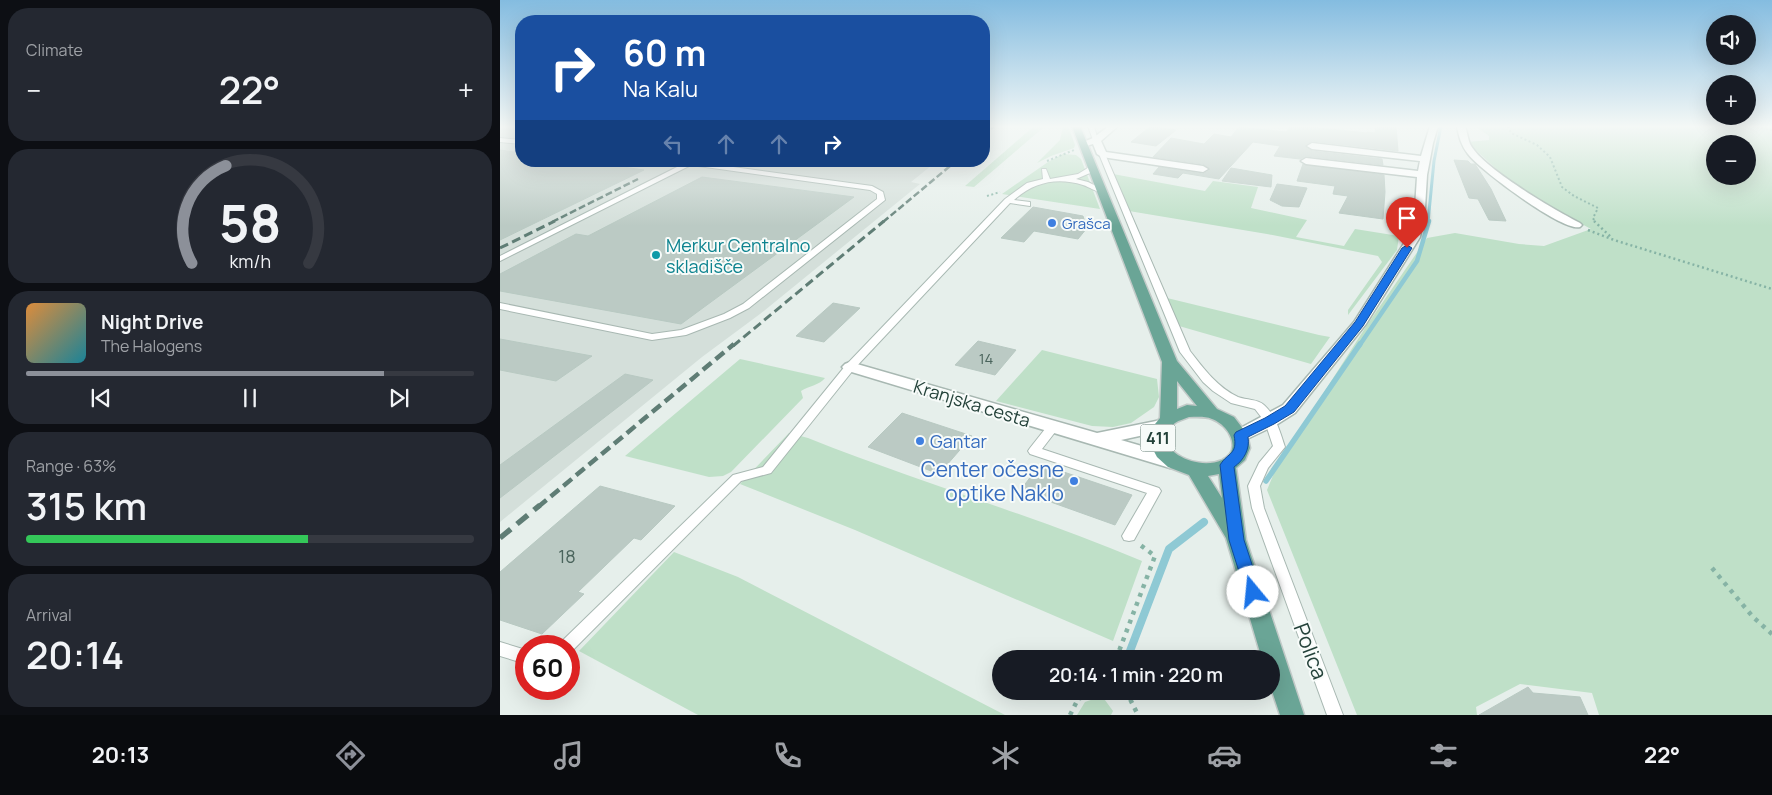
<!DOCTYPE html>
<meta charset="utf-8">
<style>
body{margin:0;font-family:Manrope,sans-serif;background:#242831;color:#f1f3f6;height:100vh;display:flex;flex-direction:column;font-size:19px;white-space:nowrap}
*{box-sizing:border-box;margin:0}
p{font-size:16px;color:#9ea1a6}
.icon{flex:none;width:28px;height:28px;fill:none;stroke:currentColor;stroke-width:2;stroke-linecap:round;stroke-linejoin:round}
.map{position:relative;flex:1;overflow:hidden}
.drawer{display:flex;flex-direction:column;gap:8px;padding:8px;background:#0d0f14;width:500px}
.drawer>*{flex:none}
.guide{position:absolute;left:15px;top:15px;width:475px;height:152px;border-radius:20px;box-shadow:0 5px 20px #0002;background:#1a4fa0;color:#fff;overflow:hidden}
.buttons{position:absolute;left:1206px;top:15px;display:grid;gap:10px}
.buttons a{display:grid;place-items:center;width:50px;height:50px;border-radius:50%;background:#171b24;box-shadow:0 5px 20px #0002;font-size:25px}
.speed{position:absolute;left:15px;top:635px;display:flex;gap:10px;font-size:25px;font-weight:700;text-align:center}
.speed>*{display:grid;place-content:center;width:65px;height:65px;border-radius:50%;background:#171b24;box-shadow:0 5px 20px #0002;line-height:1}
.speed .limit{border:8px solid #d22;background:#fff;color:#111}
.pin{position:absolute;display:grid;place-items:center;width:42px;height:42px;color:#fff;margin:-51px -21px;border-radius:50% 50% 50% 0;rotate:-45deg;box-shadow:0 0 5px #0007}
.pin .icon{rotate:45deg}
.me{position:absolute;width:55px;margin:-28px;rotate:343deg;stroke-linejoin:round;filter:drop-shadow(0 0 4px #0008)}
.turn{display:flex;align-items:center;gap:18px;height:105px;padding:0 25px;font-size:22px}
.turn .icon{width:65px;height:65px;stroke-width:2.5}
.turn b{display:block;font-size:35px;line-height:42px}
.lanes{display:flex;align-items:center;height:48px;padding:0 25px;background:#0003;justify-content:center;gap:25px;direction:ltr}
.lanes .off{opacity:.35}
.big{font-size:38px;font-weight:600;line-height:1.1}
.drawer .tile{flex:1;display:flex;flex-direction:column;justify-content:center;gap:8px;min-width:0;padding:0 18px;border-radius:20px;background:#242831}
.drawer .dial{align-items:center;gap:0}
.dial svg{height:130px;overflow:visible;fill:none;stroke:#363941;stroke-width:7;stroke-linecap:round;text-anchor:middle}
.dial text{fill:#f1f3f6;stroke:none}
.song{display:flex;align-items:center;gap:15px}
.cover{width:60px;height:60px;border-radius:8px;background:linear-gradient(135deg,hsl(30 70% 55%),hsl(190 70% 35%))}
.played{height:5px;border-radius:2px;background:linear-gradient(90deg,#8c9099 80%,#363941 80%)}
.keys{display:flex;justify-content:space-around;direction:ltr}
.heat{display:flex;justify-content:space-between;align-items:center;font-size:28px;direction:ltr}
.charge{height:8px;border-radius:4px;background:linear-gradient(90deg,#34c759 63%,#363941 0)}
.trip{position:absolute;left:492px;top:650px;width:288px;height:50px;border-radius:25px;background:#171b24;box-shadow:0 5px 20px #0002;font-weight:600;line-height:50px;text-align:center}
.tabs{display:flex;height:80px;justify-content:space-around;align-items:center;background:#090b0e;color:#9ea1a6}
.tabs .icon{width:35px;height:35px}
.tabs .on{color:#8c9099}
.tabs b{font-size:22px;color:#f1f3f6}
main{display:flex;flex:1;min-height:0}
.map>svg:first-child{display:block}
</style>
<main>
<section class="drawer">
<div class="tile"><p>Climate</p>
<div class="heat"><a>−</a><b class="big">22°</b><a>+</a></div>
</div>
<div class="tile dial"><svg viewBox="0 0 100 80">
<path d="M14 69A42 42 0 1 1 86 69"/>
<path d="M14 69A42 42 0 0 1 35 9" stroke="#8c9099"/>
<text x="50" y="56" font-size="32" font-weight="700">58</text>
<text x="50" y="72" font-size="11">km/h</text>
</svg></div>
<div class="tile">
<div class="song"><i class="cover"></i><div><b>Night Drive</b><p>The Halogens</p></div></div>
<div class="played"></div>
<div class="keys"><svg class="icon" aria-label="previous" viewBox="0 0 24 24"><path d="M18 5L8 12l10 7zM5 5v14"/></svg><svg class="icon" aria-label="pause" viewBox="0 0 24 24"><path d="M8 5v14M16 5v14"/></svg><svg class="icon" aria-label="next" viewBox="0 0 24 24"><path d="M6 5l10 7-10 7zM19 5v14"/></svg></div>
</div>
<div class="tile"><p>Range · 63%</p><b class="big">315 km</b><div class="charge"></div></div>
<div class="tile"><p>Arrival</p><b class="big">20:14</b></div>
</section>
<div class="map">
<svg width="1272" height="715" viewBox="0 0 1272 715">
<rect width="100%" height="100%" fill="#e6efeb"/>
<path fill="#d4dfda" d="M0 126H21V161H437L411 182 420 184 260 314 202 357 0 522Z"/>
<path fill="#bfe0c8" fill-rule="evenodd" d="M534 126H545L474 187 465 186Z
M563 126H568L575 145 574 148 551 156 537 163 560 140Z
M975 126H1272V715H1099L1092 693 1020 684 976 707 977 715H857L767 490 777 466 867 325 927 238 955 233 1019 244 1044 246 1091 229 1019 190 967 142 989 140V136ZM1215 144H1248V176H1215Z
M563 154 576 155 581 159 600 209 502 194 548 162Z
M613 174 705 191 713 181 758 187 751 208 807 220 796 237 844 246 855 229 899 236 897 250 848 315V310L882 262 878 256 767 234 629 211Z
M667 298 819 335 830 337 811 364 679 326Z
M542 350 657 379 659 397 654 407 631 423 613 427 592 426 496 401Z
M240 359 325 378C320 385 309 386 301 391L303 398 231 472 223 476 209 477 125 456Z
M289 433 308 438C418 482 532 515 642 561L613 641 355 530 240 484Z
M174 552 238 577 505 715H198L79 651Z
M602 696 613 711 611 715H577L585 702Z"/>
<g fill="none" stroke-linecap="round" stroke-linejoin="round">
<path stroke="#8ec9d4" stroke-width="3" d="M928 222 934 161 941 126"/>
<path stroke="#8ec9d4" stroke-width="4.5" d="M859 346 917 261 929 221"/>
<path stroke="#8ec9d4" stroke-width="5.5" d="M766 481 860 344"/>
<path stroke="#8ec9d4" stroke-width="8" d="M630 651 669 549 704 522"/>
</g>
<path fill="#bbcac4" stroke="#b8c9c2" d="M651 126 676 130 656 146 631 142Z
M791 126H812L810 127 867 133V132L875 133 876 126H896L898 151 812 141 805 145 812 151 882 159 883 165 806 156 800 159 774 156 780 146 753 142 719 179 683 173 678 178 653 174 659 167 703 174 710 170 703 164 653 157 671 138 704 144 714 134 731 137 739 127 786 132Z
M0 150 21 153V161H80L144 170 0 240Z
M954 160 968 161 971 164H975L991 189 1006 221 989 220 978 199 969 198Z
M803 164 884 175 885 192 883 219 839 213 848 196 833 194 835 186 797 181Z
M731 168 772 175 771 187 722 181Z
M202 177 354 197 181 324 0 291V274L76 234 88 236Z
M777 184 807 188 799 207 782 206 770 200Z
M533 207 583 216 587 228 578 239 534 231 524 242 501 238Z
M333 303 360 308 324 342 296 336Z
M0 339 92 356 56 381 0 370Z
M478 341 516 350 495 375 455 365Z
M125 374 153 380 0 498V465Z
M402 413 472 436 439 474 368 447Z
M540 464 632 495 615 525 520 491Z
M100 486 175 506 141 540 134 538 78 592 84 594 42 634 0 620V572Z
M1028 687 1033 693 1080 697 1088 715H979Z"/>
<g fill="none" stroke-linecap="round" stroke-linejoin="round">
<g stroke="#a8b8b2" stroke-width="2">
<path id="service" d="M588 126H594L598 141 593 140Z
M0 138 21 140V144L0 142Z
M600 153 605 154 690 351C704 369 717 387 738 397 746 400 758 399 764 405 776 416 780 432 785 447L768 468 760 486 764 508 843 715H827L752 508 748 486 759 463 773 446 765 422 755 409 731 403 713 391 703 382 680 352 599 154Z
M171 161H190L372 186 383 192 385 200 249 308 230 318 186 335 152 340 0 309V303L152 334 181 330 224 314 243 304 377 199V194L370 190 191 165 0 261V256L183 164Z
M591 166 596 167 590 173 576 179 588 182 604 190V192C596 193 590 187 583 185 557 177 534 182 514 200L530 202V206L510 203 354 369 271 473 241 481 72 651 69 652V646H59L62 641 233 475 263 467 346 365 505 199 527 183 543 179 542 169H546L550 179 578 174Z
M553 423 557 424 559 427 542 449 659 488 661 491 634 540 629 541 624 540 622 536 647 493 530 454 528 451 530 448 549 424Z
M0 642 26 650V664L0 656Z"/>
</g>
<g stroke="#a8b8b2" stroke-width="3">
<path id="minor" d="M609 126H618L601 141 606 152 703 166 708 169 703 172 602 157 597 154 593 144 586 146 581 143 593 138Z
M930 126H938L933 143 927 175 925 208 920 237 866 324 795 413 776 425 747 439 741 441 735 439 732 435 735 431 783 405 854 322 908 237 915 208 917 177 806 164 801 161 806 158 918 171 920 161 812 149 807 146 812 143 921 156Z
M957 126H965C967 132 968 139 970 144 982 168 1055 210 1080 223L1082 225 1080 227C1063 232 980 170 968 154 961 145 959 137 957 126Z
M350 362 597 433 661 420 667 422 669 426 667 430 621 440 676 456 679 461 676 466 670 468 345 370 342 367 345 364Z"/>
</g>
<g stroke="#c2cac8" stroke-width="3">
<path id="primary" d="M572 126H580L677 361 717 409 734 417 747 434 750 448 745 460 736 468 746 540 804 715H780L771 688V659H762L726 538 689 475 668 467 657 457 649 442 650 430 660 418 662 362ZM677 381 697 406 687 405 677 409ZM689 417C697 417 705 416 712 419 729 425 743 450 722 460 693 473 645 443 675 423 679 420 685 419 689 417ZM719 474 722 498 708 476Z"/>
</g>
<path stroke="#86b3a5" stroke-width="2" stroke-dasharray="2 2.5" stroke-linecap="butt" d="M1008 126 1011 133 1037 145 1050 157 1062 187 1074 196 1098 208 1093 218 1095 222
M1248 126 1272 130
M547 161 574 150
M487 196 500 192"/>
<path stroke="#86b3a5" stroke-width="2.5" stroke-dasharray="2 3" stroke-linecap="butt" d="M1094 221 1112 238
M1088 230 1114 240 1272 289"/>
<path stroke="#86b3a5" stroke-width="4.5" stroke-dasharray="4 5.5" stroke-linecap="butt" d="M1212 568 1253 617 1272 634
M616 659 655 556 639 544
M614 691 629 697 638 715
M570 715 578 699 597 691"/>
<use href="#service" fill="#fff" fill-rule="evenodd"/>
<use href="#minor" fill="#fff" fill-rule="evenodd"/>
<use href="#primary" fill="#6aa596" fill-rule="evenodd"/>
<path stroke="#5f7d75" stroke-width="2.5" stroke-dasharray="7 3" stroke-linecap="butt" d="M484 136 494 126
M52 222 138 179
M383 222 456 161"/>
<path stroke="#5f7d75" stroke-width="3" stroke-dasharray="9 4.5" stroke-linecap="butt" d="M0 248 55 221
M233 346 384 221"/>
<path stroke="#5f7d75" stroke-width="4.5" stroke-dasharray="11 5.5" stroke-linecap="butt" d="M38 507 234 344"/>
<path stroke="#5f7d75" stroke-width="5.5" stroke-dasharray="14 8" stroke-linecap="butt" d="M0 538 40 505"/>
</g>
<linearGradient id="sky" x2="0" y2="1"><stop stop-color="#84bce0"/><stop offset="0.56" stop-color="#f4f8f6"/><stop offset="1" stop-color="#f4f8f6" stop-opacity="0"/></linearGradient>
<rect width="1272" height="226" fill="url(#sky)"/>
<path fill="#1a73e8" stroke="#114b97" d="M907 245 912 248 863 326 794 412 774 424 748 437C750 449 744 460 734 467L744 540 761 592 759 597 753 600 747 597 729 540 720 465C728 452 738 455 734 435L736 432 765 418 785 406 855 322 902 248Z"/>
<g fill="#3f7fe0" stroke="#f7fbf9" stroke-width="2">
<circle cx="552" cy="223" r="5"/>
<circle cx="420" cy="441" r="5"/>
<circle cx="574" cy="481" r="5"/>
</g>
<circle fill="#0f9aa8" stroke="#f7fbf9" stroke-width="2" cx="156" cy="255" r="5"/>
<g text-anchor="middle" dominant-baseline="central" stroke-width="4" stroke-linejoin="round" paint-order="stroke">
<g font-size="15" fill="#366cbe" stroke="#f7fbf9" text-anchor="start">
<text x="562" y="223">Grašca</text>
</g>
<g font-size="15" fill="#4a645c">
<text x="486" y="358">14</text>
</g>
<rect fill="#f7fbf9" stroke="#637a73" stroke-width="1" x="640.5" y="424.5" width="35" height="27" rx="4"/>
<g font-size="16" font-weight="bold" fill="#24423a">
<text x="658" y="438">411</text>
</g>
<g font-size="18" fill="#0d838f" stroke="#f7fbf9" text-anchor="start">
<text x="166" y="245">Merkur Centralno<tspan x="166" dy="21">skladišče</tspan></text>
</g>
<g font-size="18" fill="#24423a" stroke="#f7fbf9">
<text transform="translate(472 403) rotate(17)">Kranjska cesta</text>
</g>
<g font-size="18" fill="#366cbe" stroke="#f7fbf9" text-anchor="start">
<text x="430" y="441">Gantar</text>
</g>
<g font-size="18" fill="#4a645c">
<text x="67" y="556">18</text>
</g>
<g font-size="21" fill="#366cbe" stroke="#f7fbf9" text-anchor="end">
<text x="564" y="469">Center očesne<tspan x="564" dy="24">optike Naklo</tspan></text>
</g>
<g font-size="21" fill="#24423a" stroke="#f7fbf9">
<text transform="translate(811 651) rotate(69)">Polica</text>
</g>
</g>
</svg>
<div class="buttons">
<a><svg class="icon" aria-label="sound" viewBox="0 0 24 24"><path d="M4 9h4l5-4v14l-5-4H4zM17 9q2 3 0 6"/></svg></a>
<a>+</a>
<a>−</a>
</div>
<div class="speed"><div class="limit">60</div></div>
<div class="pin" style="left:907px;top:248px;background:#d93025"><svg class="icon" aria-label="arrive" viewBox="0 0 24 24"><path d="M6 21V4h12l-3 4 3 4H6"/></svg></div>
<svg class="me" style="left:753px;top:592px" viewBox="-20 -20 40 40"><circle r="19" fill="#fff"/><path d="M0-13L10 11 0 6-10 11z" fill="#1a73e8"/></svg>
<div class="trip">20:14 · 1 min · 220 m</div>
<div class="guide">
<div class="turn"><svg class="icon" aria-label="right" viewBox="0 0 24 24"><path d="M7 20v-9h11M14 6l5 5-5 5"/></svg><div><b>60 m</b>Na Kalu</div></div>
<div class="lanes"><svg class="icon off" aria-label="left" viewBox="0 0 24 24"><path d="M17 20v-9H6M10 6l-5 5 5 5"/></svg><svg class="icon off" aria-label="ahead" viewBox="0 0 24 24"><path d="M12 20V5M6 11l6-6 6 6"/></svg><svg class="icon off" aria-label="ahead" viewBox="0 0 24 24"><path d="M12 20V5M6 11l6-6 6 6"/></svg><svg class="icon" aria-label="right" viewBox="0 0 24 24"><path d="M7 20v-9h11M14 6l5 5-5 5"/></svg></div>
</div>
</div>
</main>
<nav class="tabs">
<b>20:13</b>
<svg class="icon on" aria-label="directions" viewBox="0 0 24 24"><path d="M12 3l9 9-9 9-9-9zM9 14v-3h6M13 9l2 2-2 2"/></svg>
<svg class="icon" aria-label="music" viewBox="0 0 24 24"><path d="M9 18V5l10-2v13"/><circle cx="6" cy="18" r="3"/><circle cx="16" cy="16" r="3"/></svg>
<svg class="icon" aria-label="phone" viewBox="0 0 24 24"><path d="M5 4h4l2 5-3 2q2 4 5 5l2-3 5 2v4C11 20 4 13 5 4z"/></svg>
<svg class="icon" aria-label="climate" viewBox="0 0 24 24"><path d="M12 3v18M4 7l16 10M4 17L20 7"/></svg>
<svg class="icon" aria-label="car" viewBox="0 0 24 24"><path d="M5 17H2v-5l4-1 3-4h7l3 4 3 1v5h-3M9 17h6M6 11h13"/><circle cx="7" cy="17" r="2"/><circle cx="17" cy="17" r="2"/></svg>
<svg class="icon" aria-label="filters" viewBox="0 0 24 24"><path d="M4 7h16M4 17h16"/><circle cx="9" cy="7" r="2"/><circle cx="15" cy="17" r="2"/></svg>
<b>22°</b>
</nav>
